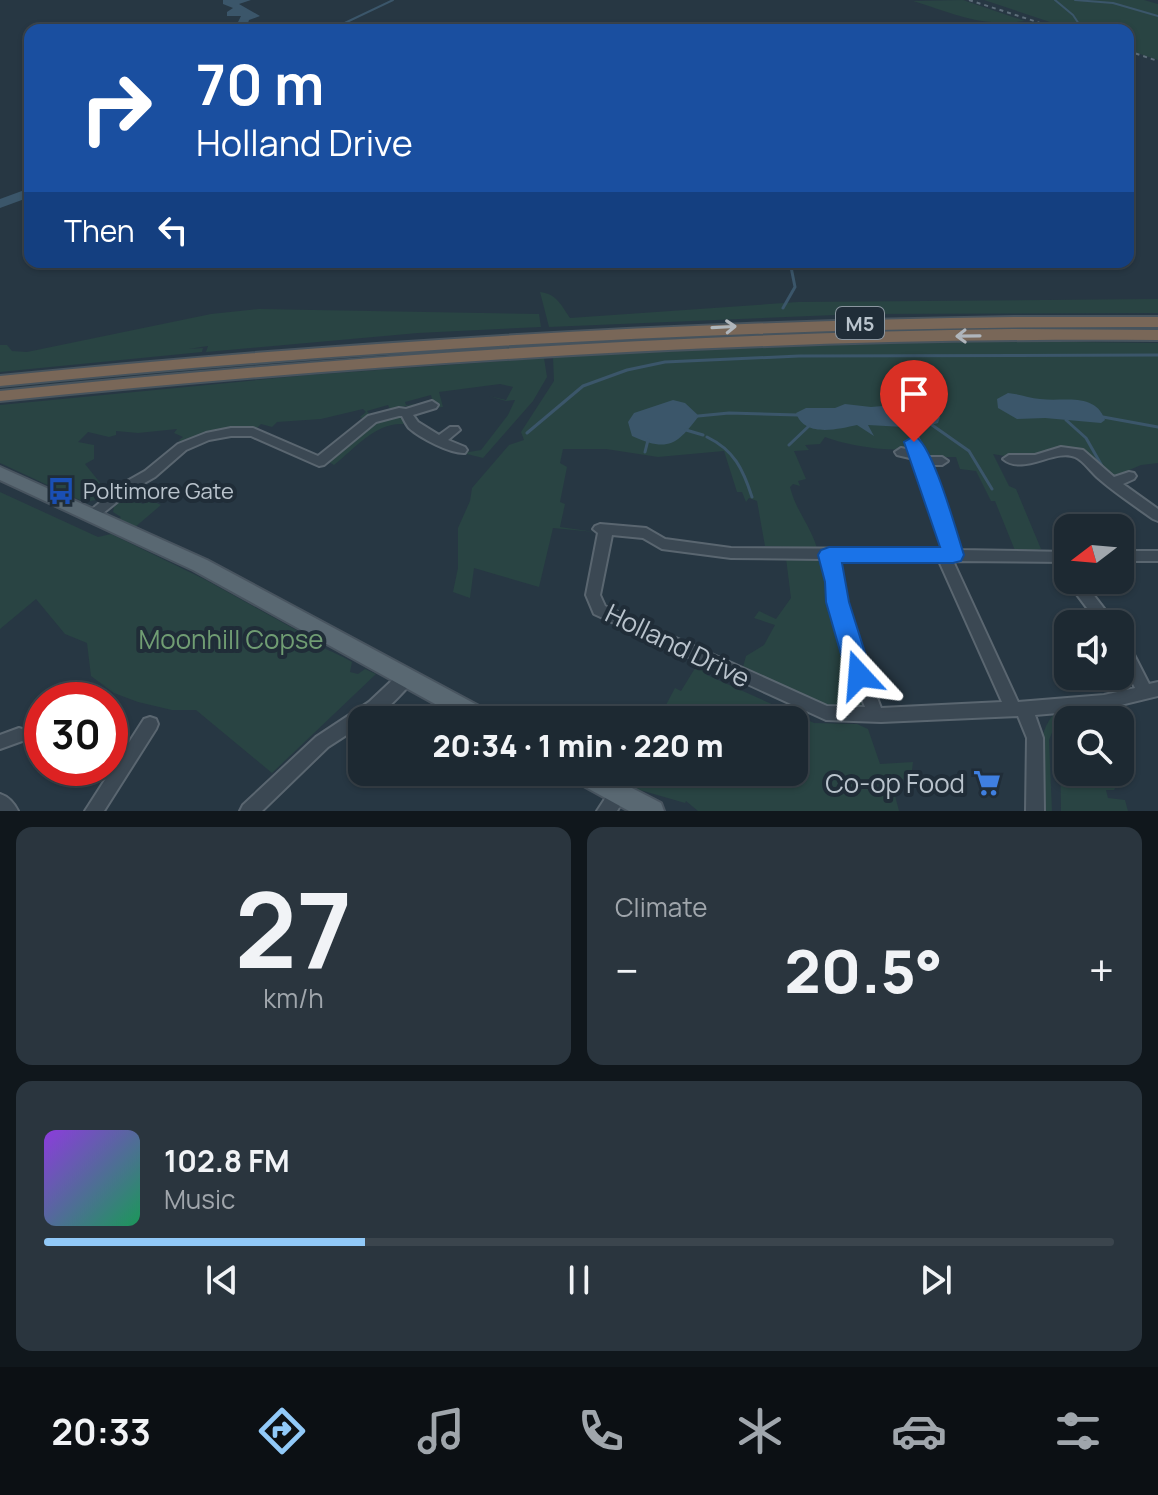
<!DOCTYPE html>
<meta charset="utf-8">
<style>
body{margin:0;font-family:Manrope,sans-serif;background:#2a353e;color:#f1f3f6;height:100vh;display:flex;flex-direction:column;font-size:30px;white-space:nowrap}
*{box-sizing:border-box;margin:0}
p{font-size:26px;color:#a0a6ac}
.icon{flex:none;width:44px;height:44px;fill:none;stroke:currentColor;stroke-width:2;stroke-linecap:round;stroke-linejoin:round}
.map{position:relative;height:811px;overflow:hidden}
.drawer{display:flex;flex-direction:column;gap:16px;padding:16px;background:#10171c;flex:1}
.drawer>*{flex:none}
.banner{position:absolute;left:24px;top:24px;width:1110px;height:244px;border-radius:16px;box-shadow:0 2px 6px #0004,0 0 0 2px #3b454d;background:#1a4fa0;color:#fff;overflow:hidden}
.needle{width:52px;rotate:254deg}
.buttons{position:absolute;left:1054px;top:514px;display:grid;gap:16px}
.buttons a{display:grid;place-items:center;width:80px;height:80px;border-radius:16px;background:#1d2932;box-shadow:0 2px 6px #0004,0 0 0 2px #3b454d;font-size:40px}
.speed{position:absolute;left:24px;top:682px;display:flex;gap:16px;font-size:40px;font-weight:700;text-align:center}
.speed>*{display:grid;place-content:center;width:104px;height:104px;border-radius:50%;background:#1d2932;box-shadow:0 2px 6px #0004,0 0 0 2px #3b454d;line-height:1}
.speed .limit{border:12px solid #d22;background:#fff;color:#111}
.pin{position:absolute;display:grid;place-items:center;width:68px;height:68px;color:#fff;margin:-82px -34px;border-radius:50% 50% 50% 0;rotate:-45deg;box-shadow:0 0 8px #0007}
.pin .icon{rotate:45deg}
.me{position:absolute;width:88px;margin:-44px;rotate:341deg;stroke-linejoin:round;filter:drop-shadow(0 0 6px #0008)}
.turn{display:flex;align-items:center;gap:28px;height:168px;padding:0 40px;font-size:36px}
.turn .icon{width:104px;height:104px;stroke-width:2.5}
.turn b{display:block;font-size:56px;line-height:68px}
.then{display:flex;align-items:center;height:76px;padding:0 40px;background:#0003;gap:16px;font-size:30px}
.big{font-size:60px;font-weight:800;line-height:1.1}
.drawer .card{flex:1;display:flex;flex-direction:column;justify-content:center;gap:12px;min-width:0;padding:0 28px;border-radius:16px;background:#2a353e}
.drawer .dial{align-items:center;gap:0}
.dial b{font-size:104px;line-height:1}
.song{display:flex;align-items:center;gap:24px}
.cover{width:96px;height:96px;border-radius:12px;background:linear-gradient(135deg,hsl(270 70% 55%),hsl(150 70% 35%))}
.played{height:8px;border-radius:4px;background:linear-gradient(90deg,#91c9f8 30%,#3b454d 30%)}
.keys{display:flex;justify-content:space-around;direction:ltr}
.heat{display:flex;justify-content:space-between;align-items:center;font-size:44px;direction:ltr}
.drawer .tiles{flex:1;display:grid;gap:16px;grid-template-columns:1fr 1fr}
.card:last-child{grid-column:span 2}
.trip{position:absolute;left:348px;top:706px;width:460px;height:80px;border-radius:16px;background:#1d2932;box-shadow:0 2px 6px #0004,0 0 0 2px #3b454d;font-weight:800;line-height:80px;text-align:center}
.tab-bar{display:flex;height:128px;justify-content:space-around;align-items:center;background:#0c1014;color:#a0a6ac}
.tab-bar .icon{width:56px;height:56px}
.tab-bar .active{color:#91c9f8}
.tab-bar b{font-size:36px;color:#f1f3f6}
.map>svg:first-child{display:block}
</style>
<div class="map">
<svg width="1158" height="811" viewBox="0 0 1158 811">
<rect width="100%" height="100%" fill="#273743"/>
<path fill="#294443" d="M963 0 1025 21C979 27 956 14 913 1Z
M984 0H1144L1158 4V60L1128 50V30H1074Z
M540 292C557 294 561 305 570 318L798 302 1158 299V313L860 314 549 327Z
M259 309 539 314 541 327 418 333 206 352 208 346 188 349 203 348 202 352 0 372V345H7L12 351 27 352 211 314Z
M1001 341 1158 343V463L1141 465 1113 477 1102 472 1077 447 1047 450 1016 458 993 454 1009 486 1016 489 1041 549 1016 553 995 501H991L976 471 960 469 956 457H931L910 447C893 454 842 444 825 437L820 444 805 445 809 450 794 451 806 479 798 481 800 486 793 484 790 487C796 511 810 525 817 548L765 546 757 501 749 498 746 502 742 492H737L724 451 658 457 606 449H563L560 463 567 467 560 502 565 504 560 527 595 532 553 528 539 587 474 568 470 598 453 592 458 568V528L470 501 472 488 509 445 524 440 521 432 554 381 553 357 782 346Z
M544 358 547 377 533 401 483 458 463 453 481 450 508 415 515 400 506 401 489 396 506 400 513 387 500 384 439 392 443 407 434 408 431 395 405 402 406 405 418 404 390 409 388 405 367 411 370 415 364 419 360 417 366 412 363 409 321 419 277 422 272 427 261 424 256 429 222 430 181 443 179 440 183 437 174 433 177 429 138 433 116 431V435L109 437 88 432 78 442 94 445V459L85 464 105 489 117 488 101 499 84 502 0 463V405L309 375Z
M402 415 406 421 403 424C376 422 354 449 334 465L329 462 330 457 373 421Z
M0 492 98 537 111 534 204 579 307 636C310 644 340 654 352 662L350 672 358 674 365 669 376 674 272 773 196 710H172L138 702 114 693 91 676 87 643 65 634 36 599 0 629Z
M126 496 143 504 151 500 161 505 134 528 118 520 121 517 113 512 114 507Z
M786 558H818L826 562 832 586 829 591 832 602 865 706C837 721 774 684 745 672L743 667 746 656 764 645 775 625 754 618 759 611 776 619 791 598Z
M697 665 705 669 707 675 814 723 857 724 868 729 880 764 913 762 910 787 906 786 903 779 891 780 899 811H698L686 801 685 803 633 788 623 777 626 772H794V720H658L675 688 681 691Z
M1053 715 1057 720 1049 740 1052 811H1043C1042 780 1032 741 1053 715Z
M1068 727V772H1113L1117 785 1114 790H1106L1108 798 1125 800 1128 811H1061L1060 742Z"/>
<path fill="#3b566a" d="M1008 393C1019 394 1029 398 1040 399 1064 402 1095 392 1105 420L1101 423 1045 418 1017 419 998 408 997 399Z
M673 400 685 403 699 416C677 444 669 453 632 436L628 422 634 413Z
M917 403 934 409 940 417 938 423 922 428 868 425 874 436 857 425C838 429 805 438 796 413L806 408H835L845 404 871 407Z"/>
<g fill="none" stroke-linecap="round" stroke-linejoin="round">
<path stroke="#3b566a" stroke-width="2" d="M1055 0 1073 15 1083 30
M1075 0 1113 3 1158 16
M330 30 393 0"/>
<path stroke="#3b566a" stroke-width="3" d="M783 308 795 287 790 262
M698 416 729 413 798 415
M1103 417 1158 427
M1066 420 1086 438 1102 466
M932 425 969 451 992 489
M686 430 703 435
M527 433 583 386 627 370 665 362 799 356 1158 355
M707 437C734 450 743 469 752 497
M789 445 810 425
M645 452 648 440"/>
<path fill="#3b566a" fill-rule="evenodd" d="M223 0H251L239 4 260 16 249 20 247 26 214 30 238 22 241 16H227V12L233 8 223 4Z
M30 188V197L0 208V199Z"/>
<g stroke="#5a6670" stroke-width="4">
<path id="minor" d="M432 401 438 405 436 408 413 415 418 422 439 435 450 427H458L460 430 448 440 465 447 467 450 465 453C451 454 420 438 409 428 408 427 403 418 402 416H399L376 422 324 465 319 466 251 436H231L209 440 186 450 155 477 132 490 97 518H87L85 515 122 484 145 471 178 444 206 433 231 428H253L318 456 368 416 399 408 406 409Z
M914 438 918 439 927 457H942L948 461 942 465H929L945 505 959 550 1068 552V562L953 561 1018 702 1104 695 1135 688 1120 658V637L1126 639 1149 684 1158 682V696L1104 709 1035 715 1043 738 1044 811H1026L1027 738 1018 716 881 722 826 720 594 614 586 595 598 533 593 529 595 526 600 524 646 528 665 539 731 548 944 549 931 505 914 459 897 455 895 452 901 448 911 450 908 442ZM612 535 643 538 662 549 731 558 823 559 840 643 865 707 827 706 605 606 600 595ZM837 559 939 561 1002 702 881 708 856 643Z
M1061 447 1083 450 1114 477 1129 472 1134 473 1136 476 1134 479 1123 484 1158 509V521L1153 519C1135 506 1115 493 1098 478 1091 472 1083 460 1075 457 1055 448 1023 476 1003 459L1009 455H1035Z
M1120 551H1158V561H1120Z
M1068 578V580H1082L1116 624H1099L1069 584 1067 580Z
M406 671 412 673 414 678 412 683C399 695 381 720 362 720V725L328 747 262 811H240L243 805 316 737 369 702 400 673Z
M150 717 156 719 158 724 156 729 104 811H85L144 719Z
M19 728 25 730 27 735 25 740 0 749V735Z
M618 786 624 788 627 794 617 811H597L612 788Z
M0 794C9 797 14 803 18 811H0Z"/>
</g>
<g stroke="#48545f" stroke-width="4">
<path id="major" d="M0 467 207 560 492 713 495 720H464L193 570 0 480Z
M567 772H601L661 803 664 811H629L571 779Z"/>
</g>
<g stroke="#46535d" stroke-width="4">
<path id="highway" d="M1013 317H1158V327C770 326 386 347 0 386V376C337 342 674 322 1013 317Z
M1013 329 1158 330V340C769 337 386 362 0 401V391C337 357 674 333 1013 329Z"/>
</g>
<use href="#minor" fill="#3b4853" fill-rule="evenodd"/>
<use href="#major" fill="#596872" fill-rule="evenodd"/>
<use href="#highway" fill="#796758" fill-rule="evenodd"/>
<path stroke="#5d6d79" stroke-width="2" stroke-dasharray="4 4" stroke-linecap="butt" d="M969 0 1062 30
M1128 51 1158 61"/>
</g>
<defs><path id="oneway-shaft" d="M-6 0H5M1.5-3L5.5 0L1.5 3" fill="none" stroke-width="1.6" stroke-linecap="round" stroke-linejoin="round" transform="scale(2)"/></defs>
<g stroke="#afb5bb">
<use href="#oneway-shaft" transform="translate(724 327) rotate(-3)"/>
<use href="#oneway-shaft" transform="translate(968 336) rotate(179)"/>
</g>
<path fill="#1a73e8" stroke="#114b97" stroke-width="2" d="M914 436C932 441 957 534 964 555L961 561 953 563H842L849 602 872 675 868 682 859 685 851 682 847 675 826 602 825 582 818 555 821 550 829 547H940L904 442Z"/>
<defs>
<g id="bus-bare" transform="scale(2.16)"><path d="M-5-6H5V4H4V6H2V4H-2V6H-4V4H-5ZM-3.5-4V0h7V-4ZM-3.5 1.2v1.5H-2V1.2ZM2 1.2v1.5H3.5V1.2Z" fill="#1a4fb4" stroke="#202d38" stroke-width="2.5" paint-order="stroke"/></g>
<g id="supermarket-bare" transform="scale(2.16)"><path d="M-6-5.5h2.5l.6 2H6L4.5 2H-2.5L-4.4-4H-6ZM-1.5 3.2a1.3 1.3 0 1 0 .1 0ZM3 3.2a1.3 1.3 0 1 0 .1 0Z" fill="#3f7fe0" stroke="#202d38" stroke-width="2.5" paint-order="stroke"/></g>
</defs>
<g fill-rule="evenodd">
<use href="#bus-bare" x="61" y="491"/>
<use href="#supermarket-bare" x="987" y="783"/>
</g>
<g text-anchor="middle" dominant-baseline="central" stroke-width="8" stroke-linejoin="round" paint-order="stroke">
<rect fill="#202d38" stroke="#8b96a0" stroke-width="2" x="836" y="307" width="48" height="32" rx="6"/>
<g font-size="20" font-weight="bold" fill="#b9c3cc">
<text x="860" y="323">M5</text>
</g>
<g font-size="22" fill="#b9c3cc" stroke="#202d38" text-anchor="start">
<text x="83" y="491">Poltimore Gate</text>
</g>
<g font-size="26" fill="#709d73" stroke="#202d38">
<text x="231" y="639">Moonhill Copse</text>
</g>
<g font-size="26" fill="#b9c3cc" stroke="#202d38">
<text transform="translate(678 645) rotate(26)">Holland Drive</text>
</g>
<g font-size="26" fill="#b9c3cc" stroke="#202d38" text-anchor="end">
<text x="965" y="783">Co-op Food</text>
</g>
</g>
</svg>
<div class="buttons">
<a><svg class="needle" viewBox="-14 -14 28 28"><path d="M0-13l5 13h-10z" fill="#e53935"/><path d="M0 13l5-13h-10z" fill="#a0a6ac"/></svg></a>
<a><svg class="icon" aria-label="sound" viewBox="0 0 24 24"><path d="M4 9h4l5-4v14l-5-4H4zM17 9q2 3 0 6"/></svg></a>
<a><svg class="icon" aria-label="search" viewBox="0 0 24 24"><circle cx="10" cy="10" r="6"/><path d="M15 15l6 6"/></svg></a>
</div>
<div class="speed"><div class="limit">30</div></div>
<div class="pin" style="left:914px;top:442px;background:#d93025"><svg class="icon" aria-label="arrive" viewBox="0 0 24 24"><path d="M6 21V4h12l-3 4 3 4H6"/></svg></div>
<svg class="me" style="left:859px;top:675px" viewBox="-20 -20 40 40"><path d="M0-17L14 15 0 8-14 15z" fill="#1a73e8" stroke="#fff" stroke-width="4"/></svg>
<div class="trip">20:34 · 1 min · 220 m</div>
<div class="banner">
<div class="turn"><svg class="icon" aria-label="right" viewBox="0 0 24 24"><path d="M7 20v-9h11M14 6l5 5-5 5"/></svg><div><b>70 m</b>Holland Drive</div></div>
<div class="then">Then<svg class="icon" aria-label="left" viewBox="0 0 24 24"><path d="M17 20v-9H6M10 6l-5 5 5 5"/></svg></div>
</div>
</div>
<section class="drawer">
<div class="tiles">
<div class="card dial"><b>27</b><p>km/h</p></div>
<div class="card"><p>Climate</p>
<div class="heat"><a>−</a><b class="big">20.5°</b><a>+</a></div>
</div>
<div class="card">
<div class="song"><i class="cover"></i><div><b>102.8 FM</b><p>Music</p></div></div>
<div class="played"></div>
<div class="keys"><svg class="icon" aria-label="previous" viewBox="0 0 24 24"><path d="M18 5L8 12l10 7zM5 5v14"/></svg><svg class="icon" aria-label="pause" viewBox="0 0 24 24"><path d="M8 5v14M16 5v14"/></svg><svg class="icon" aria-label="next" viewBox="0 0 24 24"><path d="M6 5l10 7-10 7zM19 5v14"/></svg></div>
</div>
</div>
</section>
<nav class="tab-bar">
<b>20:33</b>
<svg class="icon active" aria-label="directions" viewBox="0 0 24 24"><path d="M12 3l9 9-9 9-9-9zM9 14v-3h6M13 9l2 2-2 2"/></svg>
<svg class="icon" aria-label="music" viewBox="0 0 24 24"><path d="M9 18V5l10-2v13"/><circle cx="6" cy="18" r="3"/><circle cx="16" cy="16" r="3"/></svg>
<svg class="icon" aria-label="phone" viewBox="0 0 24 24"><path d="M5 4h4l2 5-3 2q2 4 5 5l2-3 5 2v4C11 20 4 13 5 4z"/></svg>
<svg class="icon" aria-label="climate" viewBox="0 0 24 24"><path d="M12 3v18M4 7l16 10M4 17L20 7"/></svg>
<svg class="icon" aria-label="car" viewBox="0 0 24 24"><path d="M5 17H2v-5l4-1 3-4h7l3 4 3 1v5h-3M9 17h6M6 11h13"/><circle cx="7" cy="17" r="2"/><circle cx="17" cy="17" r="2"/></svg>
<svg class="icon" aria-label="filters" viewBox="0 0 24 24"><path d="M4 7h16M4 17h16"/><circle cx="9" cy="7" r="2"/><circle cx="15" cy="17" r="2"/></svg>
</nav>
